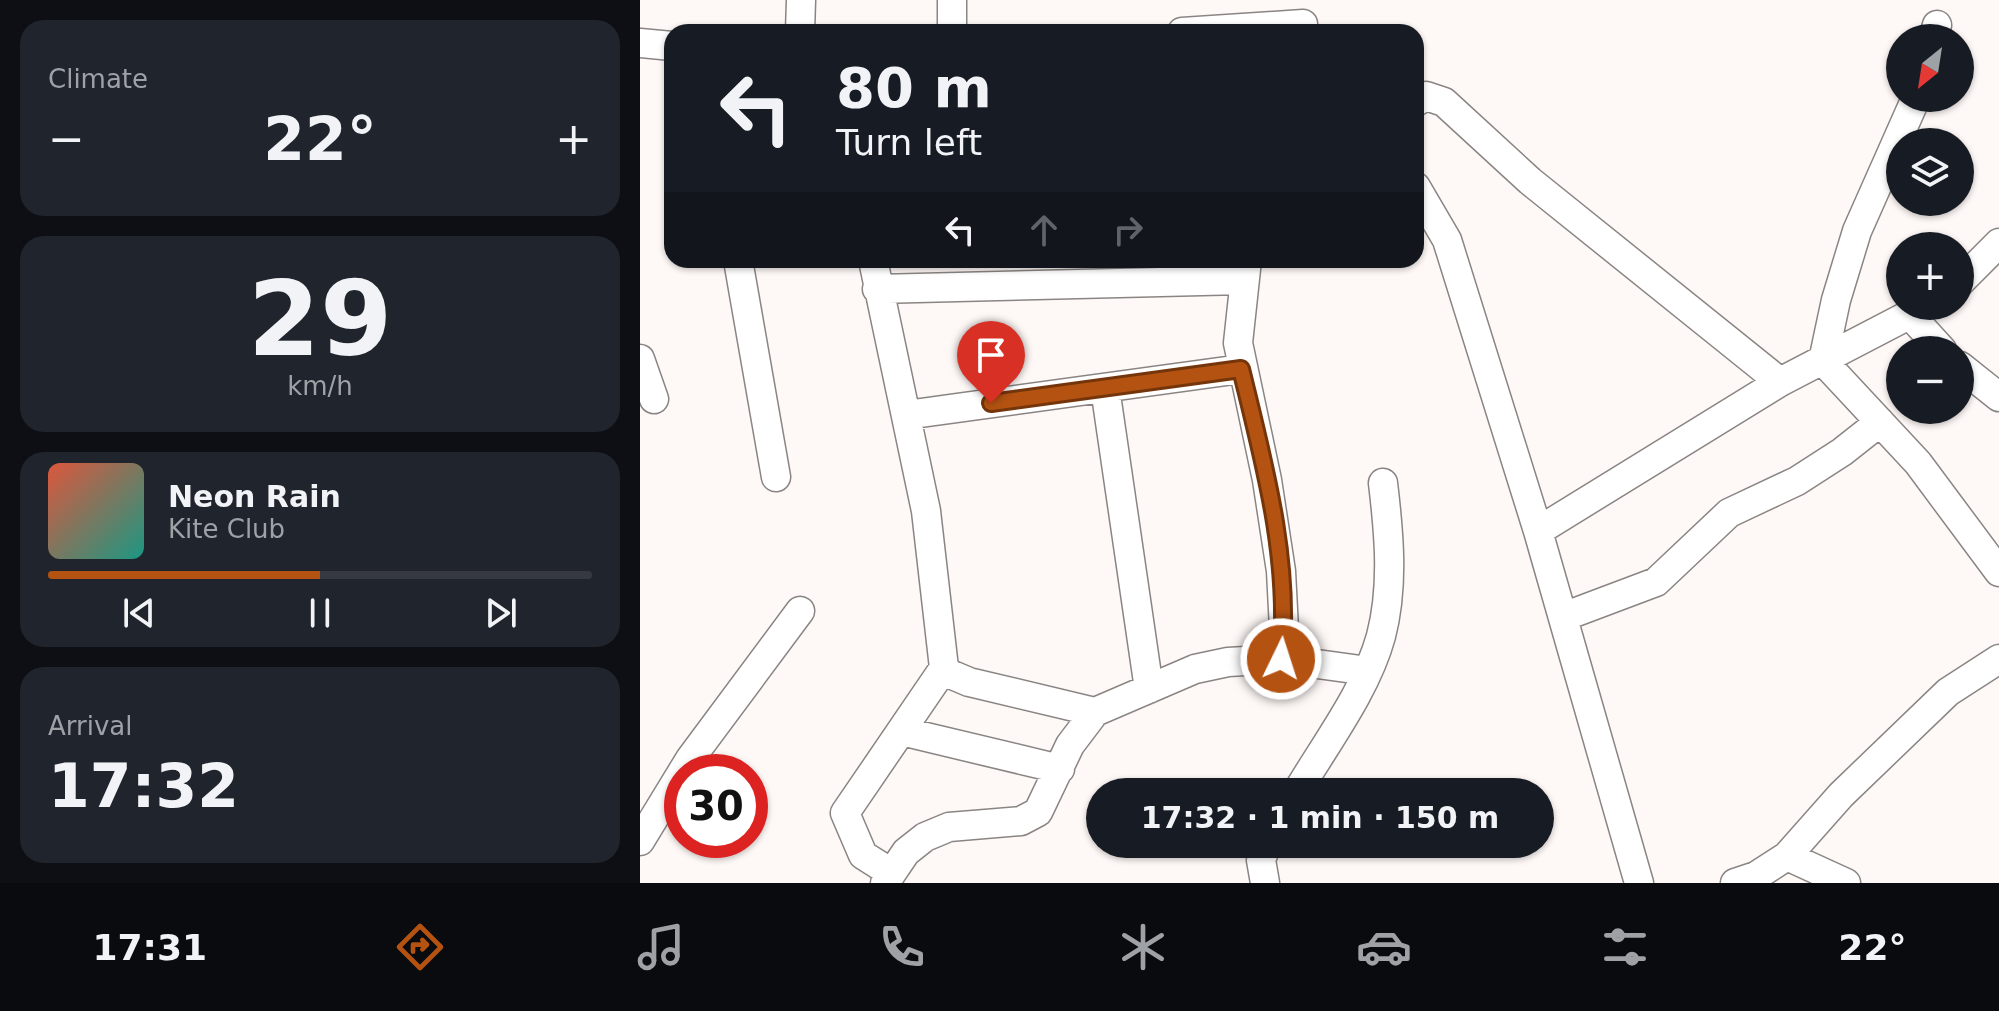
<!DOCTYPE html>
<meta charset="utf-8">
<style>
body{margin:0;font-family:"DejaVu Sans",sans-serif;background:#20242c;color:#f1f3f6;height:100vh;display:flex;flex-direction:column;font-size:30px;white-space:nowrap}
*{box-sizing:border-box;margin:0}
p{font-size:26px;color:#9ea1a6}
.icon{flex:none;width:44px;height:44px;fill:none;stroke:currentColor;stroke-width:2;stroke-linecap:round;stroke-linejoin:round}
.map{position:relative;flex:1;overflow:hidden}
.drawer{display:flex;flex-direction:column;gap:20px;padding:20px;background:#0d0f14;width:640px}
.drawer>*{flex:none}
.banner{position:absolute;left:24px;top:24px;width:760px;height:244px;border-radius:24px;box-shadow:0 2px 6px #0004;background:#171b24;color:#f1f3f6;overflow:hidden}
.needle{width:52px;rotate:210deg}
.buttons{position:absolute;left:1246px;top:24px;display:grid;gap:16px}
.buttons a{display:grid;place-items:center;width:88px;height:88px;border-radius:50%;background:#171b24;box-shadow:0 2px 6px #0004;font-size:40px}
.speed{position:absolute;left:24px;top:754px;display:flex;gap:16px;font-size:40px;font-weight:700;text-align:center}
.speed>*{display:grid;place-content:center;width:104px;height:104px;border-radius:50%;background:#171b24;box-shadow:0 2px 6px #0004;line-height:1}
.speed .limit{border:12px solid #d22;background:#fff;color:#111}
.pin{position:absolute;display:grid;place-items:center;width:68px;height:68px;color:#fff;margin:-82px -34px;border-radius:50% 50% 50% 0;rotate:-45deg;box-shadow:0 0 8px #0007}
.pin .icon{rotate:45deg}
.me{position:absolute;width:88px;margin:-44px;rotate:4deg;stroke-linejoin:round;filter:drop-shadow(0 0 6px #0008)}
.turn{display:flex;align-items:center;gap:28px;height:168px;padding:0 40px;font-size:36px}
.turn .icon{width:104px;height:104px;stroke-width:2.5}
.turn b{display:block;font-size:56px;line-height:68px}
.lanes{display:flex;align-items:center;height:76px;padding:0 40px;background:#0003;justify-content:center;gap:40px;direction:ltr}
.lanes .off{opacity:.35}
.big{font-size:60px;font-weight:800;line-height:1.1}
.drawer .card{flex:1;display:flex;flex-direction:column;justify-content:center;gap:12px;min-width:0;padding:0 28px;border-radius:24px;background:#20242c}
.drawer .dial{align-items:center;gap:0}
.dial b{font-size:104px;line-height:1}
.song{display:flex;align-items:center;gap:24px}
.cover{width:96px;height:96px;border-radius:12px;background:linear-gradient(135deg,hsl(10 70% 55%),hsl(170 70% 35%))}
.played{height:8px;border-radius:4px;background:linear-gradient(90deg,#b35211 50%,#363941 50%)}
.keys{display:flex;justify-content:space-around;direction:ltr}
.heat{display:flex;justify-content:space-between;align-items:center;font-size:44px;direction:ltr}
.trip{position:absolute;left:446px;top:778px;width:468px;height:80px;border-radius:40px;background:#171b24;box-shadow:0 2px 6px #0004;font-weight:800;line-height:80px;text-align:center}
.menu{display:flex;height:128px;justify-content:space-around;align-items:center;background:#090b0e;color:#9ea1a6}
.menu .icon{width:56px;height:56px}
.menu .current{color:#b35211}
.menu b{font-size:36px;color:#f1f3f6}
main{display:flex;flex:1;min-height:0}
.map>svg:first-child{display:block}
</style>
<main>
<section class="drawer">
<div class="card"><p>Climate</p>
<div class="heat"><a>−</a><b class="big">22°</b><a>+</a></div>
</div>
<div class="card dial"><b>29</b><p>km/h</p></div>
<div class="card">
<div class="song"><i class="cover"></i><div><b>Neon Rain</b><p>Kite Club</p></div></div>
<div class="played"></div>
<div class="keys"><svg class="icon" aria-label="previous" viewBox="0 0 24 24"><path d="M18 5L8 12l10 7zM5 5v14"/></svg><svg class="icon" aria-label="pause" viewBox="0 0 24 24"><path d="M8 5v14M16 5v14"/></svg><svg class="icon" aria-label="next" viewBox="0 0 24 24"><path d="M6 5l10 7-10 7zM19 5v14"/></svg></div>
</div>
<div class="card"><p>Arrival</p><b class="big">17:32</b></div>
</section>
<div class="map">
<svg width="1359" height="883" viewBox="0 0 1359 883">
<rect width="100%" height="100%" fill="#fef8f6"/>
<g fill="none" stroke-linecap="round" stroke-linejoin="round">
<g stroke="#8a8583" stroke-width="31">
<path id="street" d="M160 32 161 0
M312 32V0
M542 32 663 24
M1293 38 1297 25
M0 43 32 46
M1276 98 1217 231 1196 300 1183 361 1278 463 1359 572
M776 102 786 96 804 102 890 181 1140 382
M776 187 807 240 898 531 999 883
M98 260 136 477
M233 260 286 511 304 668 310 674 329 682 455 712
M607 260 598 343 627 480 641 571 644 629 641 659
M1320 282 1359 243
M237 289 603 280
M1271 316 1302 350
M0 359 14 399
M1320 366 1359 397
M465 388 509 689
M266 415 601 369
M898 531 1140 382 1286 306
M923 617 1016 582 1089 513 1157 481 1202 452 1240 422
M261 731 420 769
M657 792C686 743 726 691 741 636 754 586 749 533 743 483
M0 841 50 759 160 611
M1147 856 1206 883
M250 872 223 855 205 813 304 668
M245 883 266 852 285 837 309 827 381 821 398 812 430 745 455 712 555 669 588 662 641 659 728 671
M625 883 621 860 627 844
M1095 883 1116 876 1147 856 1201 795 1308 692 1359 659"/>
</g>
<use href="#street" stroke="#fff" stroke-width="28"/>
</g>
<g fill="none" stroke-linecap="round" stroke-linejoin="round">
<g stroke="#74350b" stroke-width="20">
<path id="route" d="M351 403 601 369C624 463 651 561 641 659"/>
</g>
<use href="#route" stroke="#b35211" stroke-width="14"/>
</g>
</svg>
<div class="buttons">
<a><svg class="needle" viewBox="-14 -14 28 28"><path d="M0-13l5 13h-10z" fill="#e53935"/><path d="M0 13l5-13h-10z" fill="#9ea1a6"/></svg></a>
<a><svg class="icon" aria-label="layers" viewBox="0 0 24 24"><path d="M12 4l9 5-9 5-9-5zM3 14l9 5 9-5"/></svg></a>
<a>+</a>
<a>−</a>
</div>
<div class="speed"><div class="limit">30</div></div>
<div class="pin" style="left:351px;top:403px;background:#d93025"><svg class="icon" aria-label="arrive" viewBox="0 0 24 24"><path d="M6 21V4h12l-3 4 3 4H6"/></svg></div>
<svg class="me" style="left:641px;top:659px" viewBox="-20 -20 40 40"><circle r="17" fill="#b35211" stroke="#fff" stroke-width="3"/><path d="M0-11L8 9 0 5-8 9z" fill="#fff"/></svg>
<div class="trip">17:32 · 1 min · 150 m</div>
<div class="banner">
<div class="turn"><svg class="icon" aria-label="left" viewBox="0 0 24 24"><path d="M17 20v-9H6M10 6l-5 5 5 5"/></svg><div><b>80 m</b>Turn left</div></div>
<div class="lanes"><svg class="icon" aria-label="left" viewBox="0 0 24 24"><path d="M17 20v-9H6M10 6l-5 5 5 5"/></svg><svg class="icon off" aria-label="ahead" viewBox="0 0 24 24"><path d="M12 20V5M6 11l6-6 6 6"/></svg><svg class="icon off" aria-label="right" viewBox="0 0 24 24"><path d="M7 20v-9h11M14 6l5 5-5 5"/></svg></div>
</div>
</div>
</main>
<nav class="menu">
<b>17:31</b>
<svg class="icon current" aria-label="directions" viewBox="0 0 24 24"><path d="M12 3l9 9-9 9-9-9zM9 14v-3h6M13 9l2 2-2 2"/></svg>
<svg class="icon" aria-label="music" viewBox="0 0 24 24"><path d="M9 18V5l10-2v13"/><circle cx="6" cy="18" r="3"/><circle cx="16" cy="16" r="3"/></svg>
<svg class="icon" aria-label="phone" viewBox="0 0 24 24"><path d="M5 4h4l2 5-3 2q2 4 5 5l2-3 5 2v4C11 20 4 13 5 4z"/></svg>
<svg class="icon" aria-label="climate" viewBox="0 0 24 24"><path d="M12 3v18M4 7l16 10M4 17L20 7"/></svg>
<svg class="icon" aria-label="car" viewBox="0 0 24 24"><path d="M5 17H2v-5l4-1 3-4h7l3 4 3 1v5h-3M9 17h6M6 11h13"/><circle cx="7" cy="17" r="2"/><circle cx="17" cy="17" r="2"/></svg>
<svg class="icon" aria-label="filters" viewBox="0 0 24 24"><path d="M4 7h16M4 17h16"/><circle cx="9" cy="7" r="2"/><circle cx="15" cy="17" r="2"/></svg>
<b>22°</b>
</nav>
